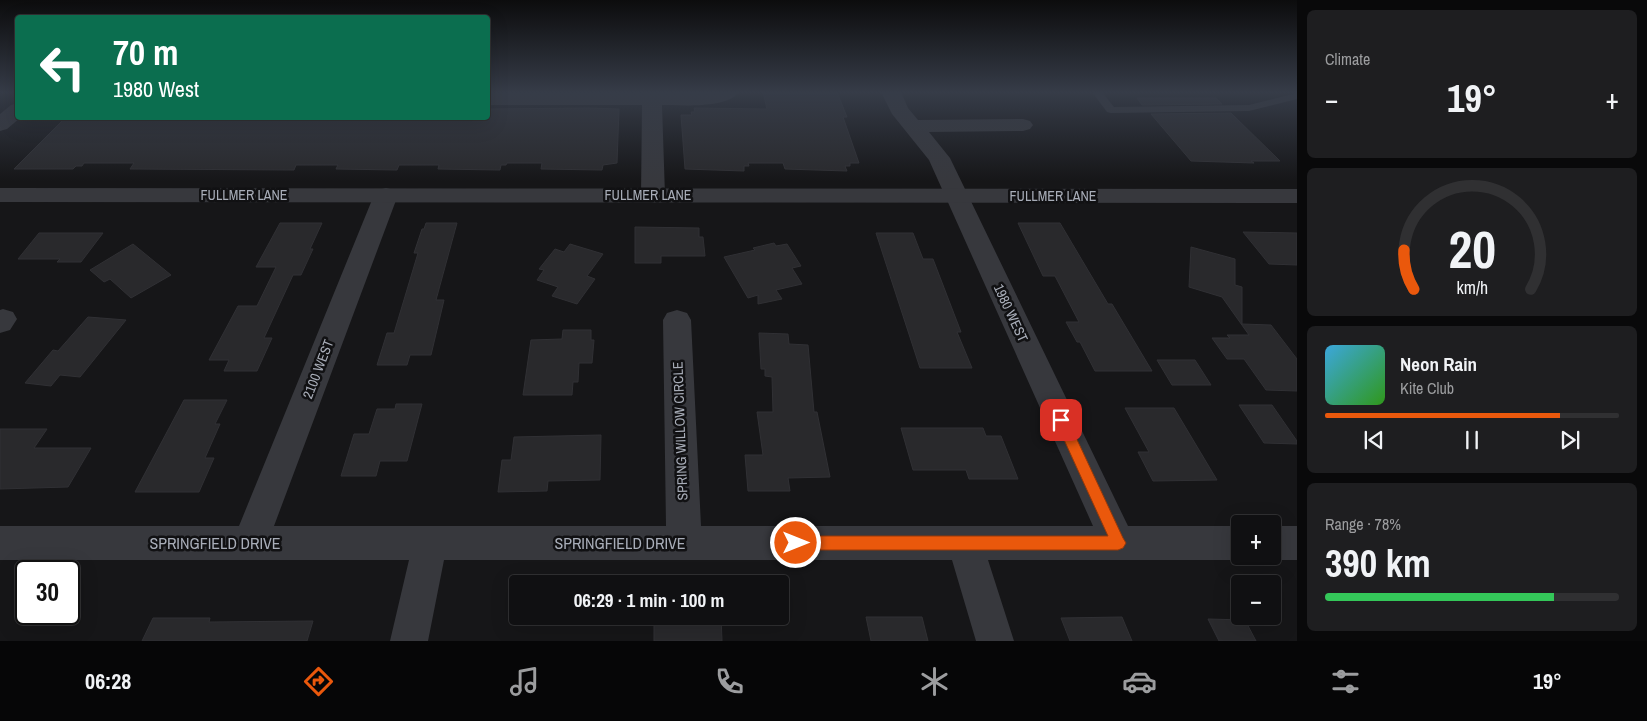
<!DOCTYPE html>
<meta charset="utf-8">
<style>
body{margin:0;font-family:"Archivo Narrow",sans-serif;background:#1e1e20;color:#f1f3f6;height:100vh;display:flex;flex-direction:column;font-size:19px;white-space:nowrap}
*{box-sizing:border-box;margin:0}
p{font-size:16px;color:#9c9d9f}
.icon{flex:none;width:28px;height:28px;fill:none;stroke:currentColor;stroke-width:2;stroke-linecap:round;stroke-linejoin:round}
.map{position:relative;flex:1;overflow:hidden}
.drawer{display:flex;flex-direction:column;gap:10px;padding:10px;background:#09090a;width:350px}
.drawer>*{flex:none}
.guide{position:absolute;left:15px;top:15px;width:475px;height:105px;border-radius:5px;box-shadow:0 5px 20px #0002,0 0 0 1px #303032;background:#0b6e4f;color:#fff;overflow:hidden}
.buttons{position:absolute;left:1231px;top:515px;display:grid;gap:10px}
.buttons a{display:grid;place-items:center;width:50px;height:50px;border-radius:5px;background:#101012;box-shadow:0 5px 20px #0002,0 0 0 1px #303032;font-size:25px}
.speed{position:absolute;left:15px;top:560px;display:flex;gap:10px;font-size:25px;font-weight:700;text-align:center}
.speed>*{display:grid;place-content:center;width:65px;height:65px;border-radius:50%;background:#101012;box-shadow:0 5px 20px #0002,0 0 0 1px #303032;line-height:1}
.speed .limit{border:2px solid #111;border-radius:8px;background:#fff;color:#111}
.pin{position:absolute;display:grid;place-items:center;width:42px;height:42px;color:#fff;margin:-21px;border-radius:10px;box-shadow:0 2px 8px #0006}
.me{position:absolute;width:55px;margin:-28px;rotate:90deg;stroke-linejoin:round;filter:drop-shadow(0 0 4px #0008)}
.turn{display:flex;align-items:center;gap:18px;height:105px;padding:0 15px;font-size:22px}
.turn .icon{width:65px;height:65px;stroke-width:2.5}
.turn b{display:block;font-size:35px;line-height:42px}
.big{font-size:38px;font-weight:800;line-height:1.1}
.drawer .tile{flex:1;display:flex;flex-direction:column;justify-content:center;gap:8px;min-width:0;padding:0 18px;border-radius:8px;background:#1e1e20}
.drawer .dial{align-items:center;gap:0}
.dial svg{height:130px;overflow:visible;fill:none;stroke:#303032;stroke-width:7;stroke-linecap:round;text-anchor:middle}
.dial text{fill:#f1f3f6;stroke:none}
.song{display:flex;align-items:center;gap:15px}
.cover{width:60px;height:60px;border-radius:8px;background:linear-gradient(135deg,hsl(200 70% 55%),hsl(110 70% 35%))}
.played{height:5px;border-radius:2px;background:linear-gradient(90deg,#ea580c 80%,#303032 80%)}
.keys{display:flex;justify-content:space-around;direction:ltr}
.heat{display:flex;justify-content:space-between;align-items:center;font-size:28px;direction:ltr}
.charge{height:8px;border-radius:4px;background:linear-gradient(90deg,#34c759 78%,#303032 0)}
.trip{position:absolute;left:509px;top:575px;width:280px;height:50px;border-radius:5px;background:#101012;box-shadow:0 5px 20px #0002,0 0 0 1px #303032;font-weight:800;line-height:50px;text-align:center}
.menu{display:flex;height:80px;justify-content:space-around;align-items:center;background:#060607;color:#9c9d9f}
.menu .icon{width:35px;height:35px}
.menu .current{color:#ea580c}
.menu b{font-size:22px;color:#f1f3f6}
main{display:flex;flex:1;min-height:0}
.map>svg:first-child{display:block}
</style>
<main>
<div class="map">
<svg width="1297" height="641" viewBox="0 0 1297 641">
<rect width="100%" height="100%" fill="#161618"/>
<path fill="#29292c" stroke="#303034" d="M763 92H837L847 117H843L859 163H850V166H845L847 171 785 169 783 163H748L749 166H744V171L685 169 681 115H692L691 112H695L694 108 767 109Z
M1137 98H1216L1222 104 1142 105Z
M589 108 619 109 617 163 603 165 602 170 541 169 542 163H507L506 165H501L500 170 438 169 439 165H399L397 170 336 169 338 165H296L294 170 130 169 134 163H84L82 166H76L73 169H14L65 118H488V109Z
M1231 113 1280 161H1251L1254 163 1191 161 1151 114Z
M280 223H322L310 249H313L301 275H293L264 338H272L257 371H224L229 360H209L238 306H257L276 267H256Z
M426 223H457L436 300H444L431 355H410L407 365H377L387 333H394L418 253H414L422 229H424Z
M1018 223H1060L1108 304H1112L1152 371H1095L1080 342H1077L1066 322H1079L1055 276H1043Z
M635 227 699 228V237H703L705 256H661V263H635Z
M1243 232 1297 233V265L1269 264Z
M39 233H103L81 262H57L60 259H18Z
M876 233H913L923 259H933L961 332H957L972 368H920Z
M774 243 776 246 787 244 801 266 792 268 802 284 776 290 782 299 758 304V295L748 298 724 257 755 250 753 248Z
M133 244 171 275 131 298 110 279 104 282 90 270Z
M570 244 603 254 587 276 595 279 577 304 552 296 558 287 537 280 544 270 539 269 555 249 564 252Z
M1191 247 1235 259V285L1242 287V324L1271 325 1297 359V391L1266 390 1244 359H1227L1212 338H1230L1227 335H1249L1222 297 1189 287Z
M88 317 126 320 80 377 60 375 51 386 25 383 53 350 58 351Z
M563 330H591V340H594L592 363H579L578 382H573L572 395H523L531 340 562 339Z
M759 333 788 334 789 344 808 345 814 412H817L830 477 788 478 790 491H748L745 455H763L757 412H773L772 377 765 376V369H761Z
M1157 360H1195L1211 385H1172Z
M184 400H227L215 424H220L205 458H214L199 492H135Z
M396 404H422L407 461H380L376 476H341L354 434H369L377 409H395Z
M1239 405H1272L1297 441V444L1264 443Z
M1125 408H1174L1217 480 1153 481 1138 452H1149Z
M901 428H983L986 436H1001L1018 479H969L966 470H913Z
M0 429H47L34 448H91L68 487 0 489Z
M601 435 600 480 548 481 547 491 498 492 502 460H511L514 437Z
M684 616H721L722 641H654V619H684Z
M866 617H922L928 641H871Z
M1122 617 1132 641H1070L1061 618Z
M153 618H210L209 622 313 621 307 641H142Z
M1208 619 1245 620 1256 641H1219Z"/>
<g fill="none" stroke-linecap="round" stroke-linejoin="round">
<path fill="#37383d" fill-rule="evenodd" d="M1092 92H1102L1114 107 1249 105 1297 93V99L1249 111 1111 113 1107 112Z"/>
<path fill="#37383d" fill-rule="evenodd" d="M710 92H739C727 109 681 105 662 105L665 195 661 200 653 202 645 200 641 195 642 105H488V93Z
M881 92H901L908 108 918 120 1023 119 1030 121 1033 125 1030 129 1023 131 929 132 950 158 1128 526H1240V556H1249L1240 560H988L1014 641H976L952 560H444L428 641H390L409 560H0V526H239L374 195 378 190 386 188 394 190 398 195 274 526H666L663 320 667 313 677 310 687 313 691 320 701 526H1093L929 160 892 114Z
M3 309 13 312 17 319 10 330 0 333V310Z
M1272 526H1297V560H1272L1263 556H1272Z"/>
<path fill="#37383d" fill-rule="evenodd" d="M18 103V118H20L7 129 0 131V114L11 105Z
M0 188 1297 189V203L0 202Z"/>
</g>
<linearGradient id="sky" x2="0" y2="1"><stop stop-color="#0c0c0d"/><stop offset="0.51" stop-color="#363c48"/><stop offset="1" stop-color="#363c48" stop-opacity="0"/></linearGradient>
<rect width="1297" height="181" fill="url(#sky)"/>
<path fill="#ea580c" stroke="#983908" d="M1061 415 1066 416 1123 538 1126 543 1123 548 1118 550H796L791 548 789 543 791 538 796 536H1108L1055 420 1056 416Z"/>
<g text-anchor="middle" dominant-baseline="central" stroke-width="5" stroke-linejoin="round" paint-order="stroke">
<g font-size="14" fill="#a8adb8" stroke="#111113">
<text x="244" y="195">FULLMER LANE</text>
<text x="648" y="195">FULLMER LANE</text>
<text x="1053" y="196">FULLMER LANE</text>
<text transform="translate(1011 313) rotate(65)">1980 WEST</text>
<text transform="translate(318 369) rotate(-69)">2100 WEST</text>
<text transform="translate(680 431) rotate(-92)">SPRING WILLOW CIRCLE</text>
</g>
<g font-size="16" fill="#a8adb8" stroke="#111113">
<text x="215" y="543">SPRINGFIELD DRIVE</text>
<text x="620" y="543">SPRINGFIELD DRIVE</text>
</g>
</g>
</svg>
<div class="buttons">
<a>+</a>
<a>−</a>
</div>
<div class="speed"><div class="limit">30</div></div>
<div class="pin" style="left:1061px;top:420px;background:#d93025"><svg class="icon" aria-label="arrive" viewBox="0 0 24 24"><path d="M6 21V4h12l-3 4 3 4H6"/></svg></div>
<svg class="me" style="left:796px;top:543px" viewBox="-20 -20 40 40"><circle r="17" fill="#ea580c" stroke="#fff" stroke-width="3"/><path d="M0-11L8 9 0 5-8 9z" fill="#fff"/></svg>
<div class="trip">06:29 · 1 min · 100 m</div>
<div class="guide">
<div class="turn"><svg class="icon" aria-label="left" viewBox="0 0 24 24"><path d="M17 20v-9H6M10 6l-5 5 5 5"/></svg><div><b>70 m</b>1980 West</div></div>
</div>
</div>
<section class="drawer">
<div class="tile"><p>Climate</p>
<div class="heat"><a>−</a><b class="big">19°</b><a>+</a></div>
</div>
<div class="tile dial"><svg viewBox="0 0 100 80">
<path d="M14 69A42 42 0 1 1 86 69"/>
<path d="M14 69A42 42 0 0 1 8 45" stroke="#ea580c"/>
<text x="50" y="56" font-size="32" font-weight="700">20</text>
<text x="50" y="72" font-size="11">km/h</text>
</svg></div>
<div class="tile">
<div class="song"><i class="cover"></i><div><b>Neon Rain</b><p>Kite Club</p></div></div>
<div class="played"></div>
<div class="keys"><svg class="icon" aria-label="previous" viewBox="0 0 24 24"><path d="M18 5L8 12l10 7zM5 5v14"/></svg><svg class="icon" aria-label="pause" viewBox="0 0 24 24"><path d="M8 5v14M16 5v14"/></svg><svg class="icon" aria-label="next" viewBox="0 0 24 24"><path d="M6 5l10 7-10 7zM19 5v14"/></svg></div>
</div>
<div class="tile"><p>Range · 78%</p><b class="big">390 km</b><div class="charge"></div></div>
</section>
</main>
<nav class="menu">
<b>06:28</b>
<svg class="icon current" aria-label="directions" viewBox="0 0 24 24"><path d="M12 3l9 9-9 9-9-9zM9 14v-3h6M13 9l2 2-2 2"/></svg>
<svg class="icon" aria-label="music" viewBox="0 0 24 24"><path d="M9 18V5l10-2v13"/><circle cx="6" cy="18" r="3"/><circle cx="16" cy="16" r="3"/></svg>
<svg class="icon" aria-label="phone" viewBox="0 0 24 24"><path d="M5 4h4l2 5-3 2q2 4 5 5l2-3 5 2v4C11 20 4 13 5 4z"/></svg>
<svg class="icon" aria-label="climate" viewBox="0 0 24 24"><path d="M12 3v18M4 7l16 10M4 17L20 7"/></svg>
<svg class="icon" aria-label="car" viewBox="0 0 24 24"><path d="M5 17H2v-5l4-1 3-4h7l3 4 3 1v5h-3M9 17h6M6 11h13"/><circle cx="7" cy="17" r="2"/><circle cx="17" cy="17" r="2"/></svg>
<svg class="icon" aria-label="filters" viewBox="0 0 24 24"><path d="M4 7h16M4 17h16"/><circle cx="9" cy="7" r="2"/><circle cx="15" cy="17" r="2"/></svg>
<b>19°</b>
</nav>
